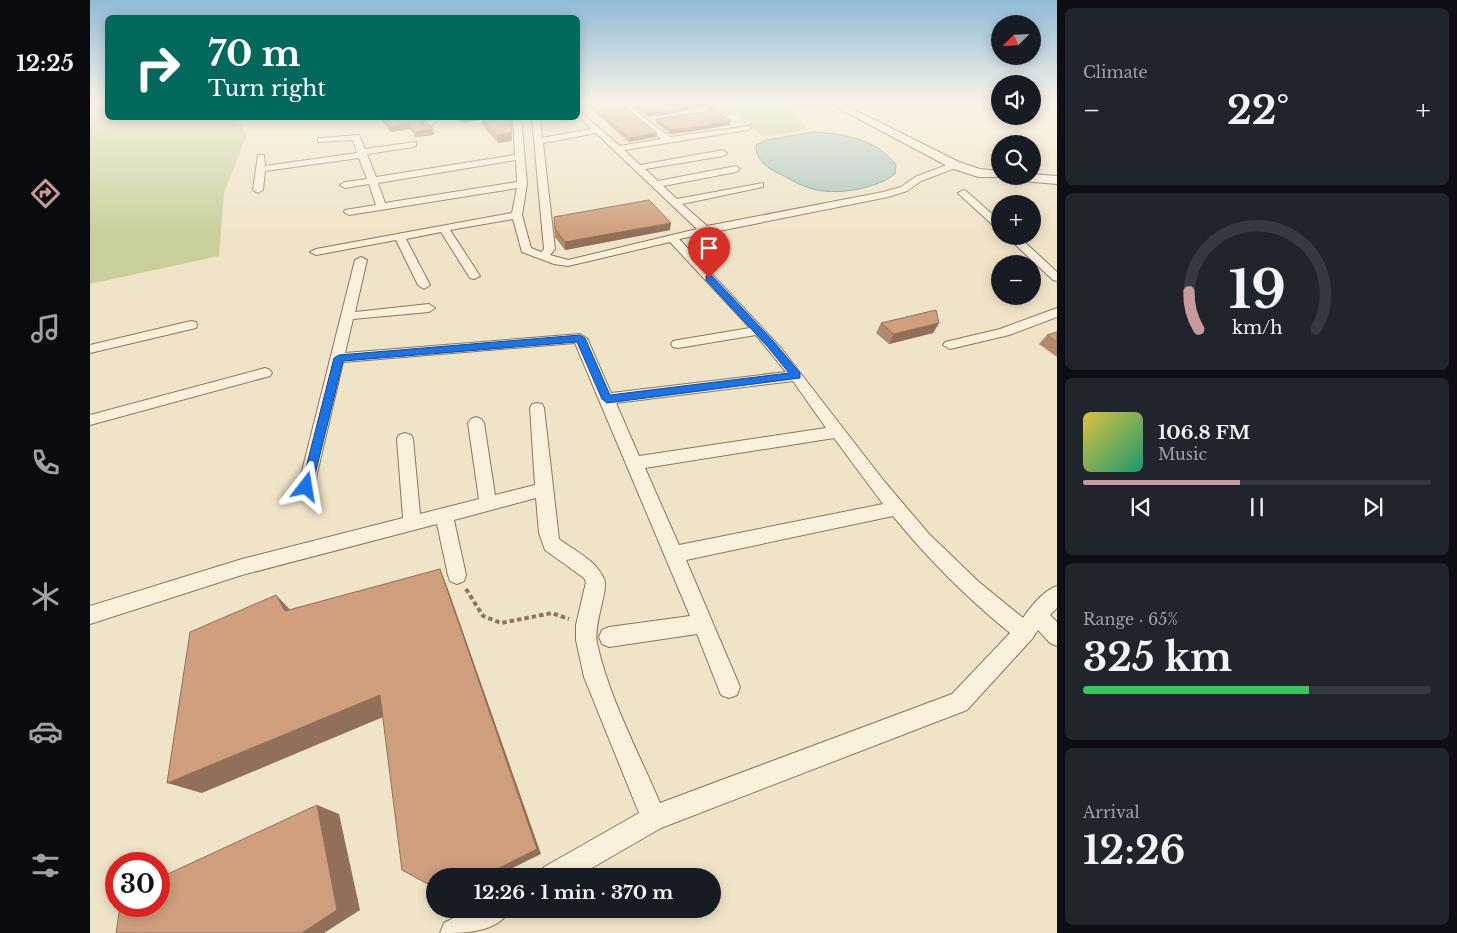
<!DOCTYPE html>
<meta charset="utf-8">
<style>
body{margin:0;font-family:"Libre Baskerville",serif;background:#20242c;color:#f1f3f6;height:100vh;display:flex;flex-direction:column;font-size:19px;white-space:nowrap}
*{box-sizing:border-box;margin:0}
p{font-size:16px;color:#9ea1a6}
.icon{flex:none;width:28px;height:28px;fill:none;stroke:currentColor;stroke-width:2;stroke-linecap:round;stroke-linejoin:round}
.map{position:relative;flex:1;overflow:hidden}
.sheet{display:flex;flex-direction:column;gap:8px;padding:8px;background:#0d0f14;width:400px}
.sheet>*{flex:none}
.hud{position:absolute;left:15px;top:15px;width:475px;height:105px;border-radius:8px;box-shadow:0 2px 12px #0003;background:#00695c;color:#fff;overflow:hidden}
.needle{width:32px;rotate:246deg}
.tools{position:absolute;left:901px;top:15px;display:grid;gap:10px}
.tools a{display:grid;place-items:center;width:50px;height:50px;border-radius:50%;background:#171b24;box-shadow:0 2px 12px #0003;font-size:25px}
.speed{position:absolute;left:15px;top:852px;display:flex;gap:10px;font-size:25px;font-weight:700;text-align:center}
.speed>*{display:grid;place-content:center;width:65px;height:65px;border-radius:50%;background:#171b24;box-shadow:0 2px 12px #0003;line-height:1}
.speed .limit{border:8px solid #d22;background:#fff;color:#111}
.pin{position:absolute;display:grid;place-items:center;width:42px;height:42px;color:#fff;margin:-51px -21px;border-radius:50% 50% 50% 0;rotate:-45deg;box-shadow:0 0 5px #0007}
.pin .icon{rotate:45deg}
.me{position:absolute;width:55px;margin:-28px;rotate:14deg;stroke-linejoin:round;filter:drop-shadow(0 0 4px #0008)}
.turn{display:flex;align-items:center;gap:18px;height:105px;padding:0 20px;font-size:22px}
.turn .icon{width:65px;height:65px;stroke-width:2.5}
.turn b{display:block;font-size:35px;line-height:42px}
.big{font-size:38px;font-weight:700;line-height:1.1}
.sheet .widget{flex:1;display:flex;flex-direction:column;justify-content:center;gap:8px;min-width:0;padding:0 18px;border-radius:8px;background:#20242c}
.sheet .dial{align-items:center;gap:0}
.dial svg{height:130px;overflow:visible;fill:none;stroke:#363941;stroke-width:7;stroke-linecap:round;text-anchor:middle}
.dial text{fill:#f1f3f6;stroke:none}
.song{display:flex;align-items:center;gap:15px}
.cover{width:60px;height:60px;border-radius:8px;background:linear-gradient(135deg,hsl(50 70% 55%),hsl(160 70% 35%))}
.played{height:5px;border-radius:2px;background:linear-gradient(90deg,#cc999b 45%,#363941 45%)}
.keys{display:flex;justify-content:space-around;direction:ltr}
.heat{display:flex;justify-content:space-between;align-items:center;font-size:28px;direction:ltr}
.charge{height:8px;border-radius:4px;background:linear-gradient(90deg,#34c759 65%,#363941 0)}
.trip{position:absolute;left:336px;top:868px;width:295px;height:50px;border-radius:25px;background:#171b24;box-shadow:0 2px 12px #0003;font-weight:700;line-height:50px;text-align:center}
main{display:flex;flex:1;min-height:0}
.tab-bar{display:flex;flex-direction:column;width:90px;justify-content:space-around;align-items:center;background:#090b0e;color:#9ea1a6}
.tab-bar .icon{width:35px;height:35px}
.tab-bar .active{color:#cc999b}
.tab-bar b{font-size:22px;color:#f1f3f6}
.map>svg:first-child{display:block}
</style>
<main>
<nav class="tab-bar">
<b>12:25</b>
<svg class="icon active" aria-label="directions" viewBox="0 0 24 24"><path d="M12 3l9 9-9 9-9-9zM9 14v-3h6M13 9l2 2-2 2"/></svg>
<svg class="icon" aria-label="music" viewBox="0 0 24 24"><path d="M9 18V5l10-2v13"/><circle cx="6" cy="18" r="3"/><circle cx="16" cy="16" r="3"/></svg>
<svg class="icon" aria-label="phone" viewBox="0 0 24 24"><path d="M5 4h4l2 5-3 2q2 4 5 5l2-3 5 2v4C11 20 4 13 5 4z"/></svg>
<svg class="icon" aria-label="climate" viewBox="0 0 24 24"><path d="M12 3v18M4 7l16 10M4 17L20 7"/></svg>
<svg class="icon" aria-label="car" viewBox="0 0 24 24"><path d="M5 17H2v-5l4-1 3-4h7l3 4 3 1v5h-3M9 17h6M6 11h13"/><circle cx="7" cy="17" r="2"/><circle cx="17" cy="17" r="2"/></svg>
<svg class="icon" aria-label="filters" viewBox="0 0 24 24"><path d="M4 7h16M4 17h16"/><circle cx="9" cy="7" r="2"/><circle cx="15" cy="17" r="2"/></svg>
</nav>
<div class="map">
<svg width="967" height="933" viewBox="0 0 967 933">
<rect width="100%" height="100%" fill="#f0e4c8"/>
<path fill="#c9cf9b" d="M0 103H17L18 118H146L157 134 134 193 129 256 0 284Z
M609 103C645 103 696 93 717 130L673 136 644 115 632 117Z"/>
<path fill="#a9c4bc" stroke="#6f938a" d="M724 132C754 134 787 139 806 165L805 174C787 188 750 195 727 190 715 188 703 181 692 175 678 168 666 162 666 145L676 140Z"/>
<g fill="none" stroke-linecap="round" stroke-linejoin="round">
<g stroke="#8d765c" stroke-width="1">
<path id="lane" d="M544 103H551L534 106 532 105Z"/>
</g>
<g stroke="#8d765c" stroke-width="2">
<path id="street" d="M528 103H535L580 137 660 126 661 128 657 130 534 150 550 165 633 150 637 153 633 156 555 169 568 181 646 166 650 169 646 172 573 186 587 199 673 183V187L592 204 617 226 793 192 811 187 825 177 862 163H868V167L831 181 817 191 798 197 589 239 691 348 794 481 839 534 889 582 933 618C941 606 953 591 967 586V608L960 615 967 622V646L960 643 948 630 942 639 877 710 571 828 488 876H450L454 867 549 813 494 677 486 640V625L496 582 494 578 455 550 449 533 446 498 364 520 376 575 374 581 367 584 360 581 358 575 347 524 152 575 0 624V606L152 559 313 518 307 439 309 435 315 433 321 435 323 439 330 514 389 499 378 423 381 419 386 417 391 419 394 423 405 495 445 485 440 408 442 404 447 403 452 404 454 408 469 539C485 551 506 560 514 579 519 590 503 624 507 643 519 698 548 751 570 803L862 694 920 633C877 598 838 559 803 516L596 560 650 687 647 695 639 698 631 695 607 634 519 647 512 644 509 637 512 630 519 627 600 616 485 343 253 362 224 487 222 492 216 494 210 492 208 487 265 260 271 257 277 260 265 312 339 304 345 308 339 312 263 319 255 353 490 334 497 338 521 393 696 372 666 335 588 348 583 347 581 344 583 341 588 340 660 328 580 242 478 266 464 264 432 252 423 219 360 230 390 276 384 279 380 278 351 232 316 239 340 285 334 289 328 285 306 240 226 255 220 252 226 249 422 213 427 188 259 215 254 212 255 210 286 205 279 184 255 188 250 185 255 182 277 179 269 158 175 171 173 190 168 193 163 190 168 155H174L175 166 267 153 263 140 228 142V138H231L269 135 275 149 326 142V146L323 147 277 154 286 177 425 155 423 118H431L437 184 432 215 441 248 451 252 454 249 442 118H450L452 138 501 129 488 116V110L530 146 571 139ZM506 133 607 229 478 260 460 255 465 249 453 143ZM426 160 427 182 295 203 288 183ZM703 381 736 428 549 456 526 403ZM744 438 793 504 589 545 555 468Z
M779 103H797L793 105 756 110 752 108Z
M335 118H343L346 122 336 130 332 128 338 122Z
M873 190 876 191 910 221V229L906 228 870 195 868 193Z
M916 236H928L967 272V281L963 280Z
M967 308V317L919 335 860 349 853 345 855 342 910 329Z
M101 321 106 322 107 325 106 328 0 353V345Z
M175 368 180 370 182 373 180 376 0 425V415Z
M380 909H420C408 933 375 933 350 933L354 923Z"/>
</g>
<g stroke="#6f573f" stroke-width="2">
<path id="secondary" d="M739 103H751L869 162 890 169 910 171V176H942V174L967 176V184L920 180 915 177H888L861 168Z"/>
</g>
<path stroke="#8d765c" stroke-width="4" stroke-dasharray="4.5 3" stroke-linecap="butt" d="M376 589 393 616 411 623 462 613 479 619"/>
<use href="#lane" fill="#faf1dc" fill-rule="evenodd"/>
<use href="#street" fill="#faf1dc" fill-rule="evenodd"/>
<use href="#secondary" fill="#faf1dc" fill-rule="evenodd"/>
</g>
<path fill="#b2896c" d="M494 103H530L566 137 539 142Z
M543 103 614 108 557 117 543 106Z
M290 118H335V122L333 125 343 129 344 135 325 137 320 129 300 132Z
M366 118H421L422 141 408 143 392 125 391 120 371 123Z
M566 119 640 125 599 132 580 134 566 123Z
M464 217 580 230 475 250 465 237Z
M791 323H849L843 333 799 344 786 333Z
M967 332V357L949 344 957 335Z"/>
<path fill="#916f58" d="M615 105 614 108 557 117V113Z
M334 118H335V122L330 128 329 123Z
M370 118H391V120L371 123Z
M421 118 422 141 408 143 407 135Z
M641 121 640 125 599 132 580 134V130Z
M319 124 320 129 300 132 299 127Z
M343 129 344 135 325 137 324 132Z
M567 133 566 137 539 142 540 138Z
M581 223 580 230 475 250V242Z
M849 323 843 333 799 344 804 334Z
M350 569 359 592 451 854 406 876H393Z
M186 595 207 617 195 611Z
M290 695 305 712 112 793 77 783Z
M227 805 249 814 270 910 234 933H212Z"/>
<path fill="#cf9f7d" stroke="#916f58" d="M498 103H530L567 133 540 138Z
M543 103H612L615 105 557 113Z
M620 108 641 121 600 128 580 130 566 119 615 112Z
M292 118H334L329 123 334 126 339 124 343 129 324 132 319 124 299 127Z
M391 118H421L422 132 407 135Z
M559 200 581 223 475 242 465 229 464 217Z
M846 310 849 323 804 334 791 323Z
M967 332V342L957 335Z
M350 569 447 849 393 876H345V888L312 870 290 695 77 783 100 632 186 595 195 611Z
M227 805 247 910 212 933H26L30 906H69V878Z"/>
<linearGradient id="sky" x2="0" y2="1"><stop stop-color="#8fbad6"/><stop offset="0.44" stop-color="#f8f3e6"/><stop offset="1" stop-color="#f8f3e6" stop-opacity="0"/></linearGradient>
<rect width="967" height="233" fill="url(#sky)"/>
<path fill="#1a73e8" stroke="#114b97" d="M616 276H622L684 342 710 373V378L517 403 512 399 487 342 253 361 222 487 221 490H212L211 487 244 358 249 355 490 335 495 338 520 395 699 373 677 346 616 280Z"/>
</svg>
<div class="tools">
<a><svg class="needle" viewBox="-14 -14 28 28"><path d="M0-13l5 13h-10z" fill="#e53935"/><path d="M0 13l5-13h-10z" fill="#9ea1a6"/></svg></a>
<a><svg class="icon" aria-label="sound" viewBox="0 0 24 24"><path d="M4 9h4l5-4v14l-5-4H4zM17 9q2 3 0 6"/></svg></a>
<a><svg class="icon" aria-label="search" viewBox="0 0 24 24"><circle cx="10" cy="10" r="6"/><path d="M15 15l6 6"/></svg></a>
<a>+</a>
<a>−</a>
</div>
<div class="speed"><div class="limit">30</div></div>
<div class="pin" style="left:619px;top:278px;background:#d93025"><svg class="icon" aria-label="arrive" viewBox="0 0 24 24"><path d="M6 21V4h12l-3 4 3 4H6"/></svg></div>
<svg class="me" style="left:216px;top:487px" viewBox="-20 -20 40 40"><path d="M0-17L14 15 0 8-14 15z" fill="#1a73e8" stroke="#fff" stroke-width="4"/></svg>
<div class="trip">12:26 · 1 min · 370 m</div>
<div class="hud">
<div class="turn"><svg class="icon" aria-label="right" viewBox="0 0 24 24"><path d="M7 20v-9h11M14 6l5 5-5 5"/></svg><div><b>70 m</b>Turn right</div></div>
</div>
</div>
<section class="sheet">
<div class="widget"><p>Climate</p>
<div class="heat"><a>−</a><b class="big">22°</b><a>+</a></div>
</div>
<div class="widget dial"><svg viewBox="0 0 100 80">
<path d="M14 69A42 42 0 1 1 86 69"/>
<path d="M14 69A42 42 0 0 1 8 46" stroke="#cc999b"/>
<text x="50" y="56" font-size="32" font-weight="700">19</text>
<text x="50" y="72" font-size="11">km/h</text>
</svg></div>
<div class="widget">
<div class="song"><i class="cover"></i><div><b>106.8 FM</b><p>Music</p></div></div>
<div class="played"></div>
<div class="keys"><svg class="icon" aria-label="previous" viewBox="0 0 24 24"><path d="M18 5L8 12l10 7zM5 5v14"/></svg><svg class="icon" aria-label="pause" viewBox="0 0 24 24"><path d="M8 5v14M16 5v14"/></svg><svg class="icon" aria-label="next" viewBox="0 0 24 24"><path d="M6 5l10 7-10 7zM19 5v14"/></svg></div>
</div>
<div class="widget"><p>Range · 65%</p><b class="big">325 km</b><div class="charge"></div></div>
<div class="widget"><p>Arrival</p><b class="big">12:26</b></div>
</section>
</main>
